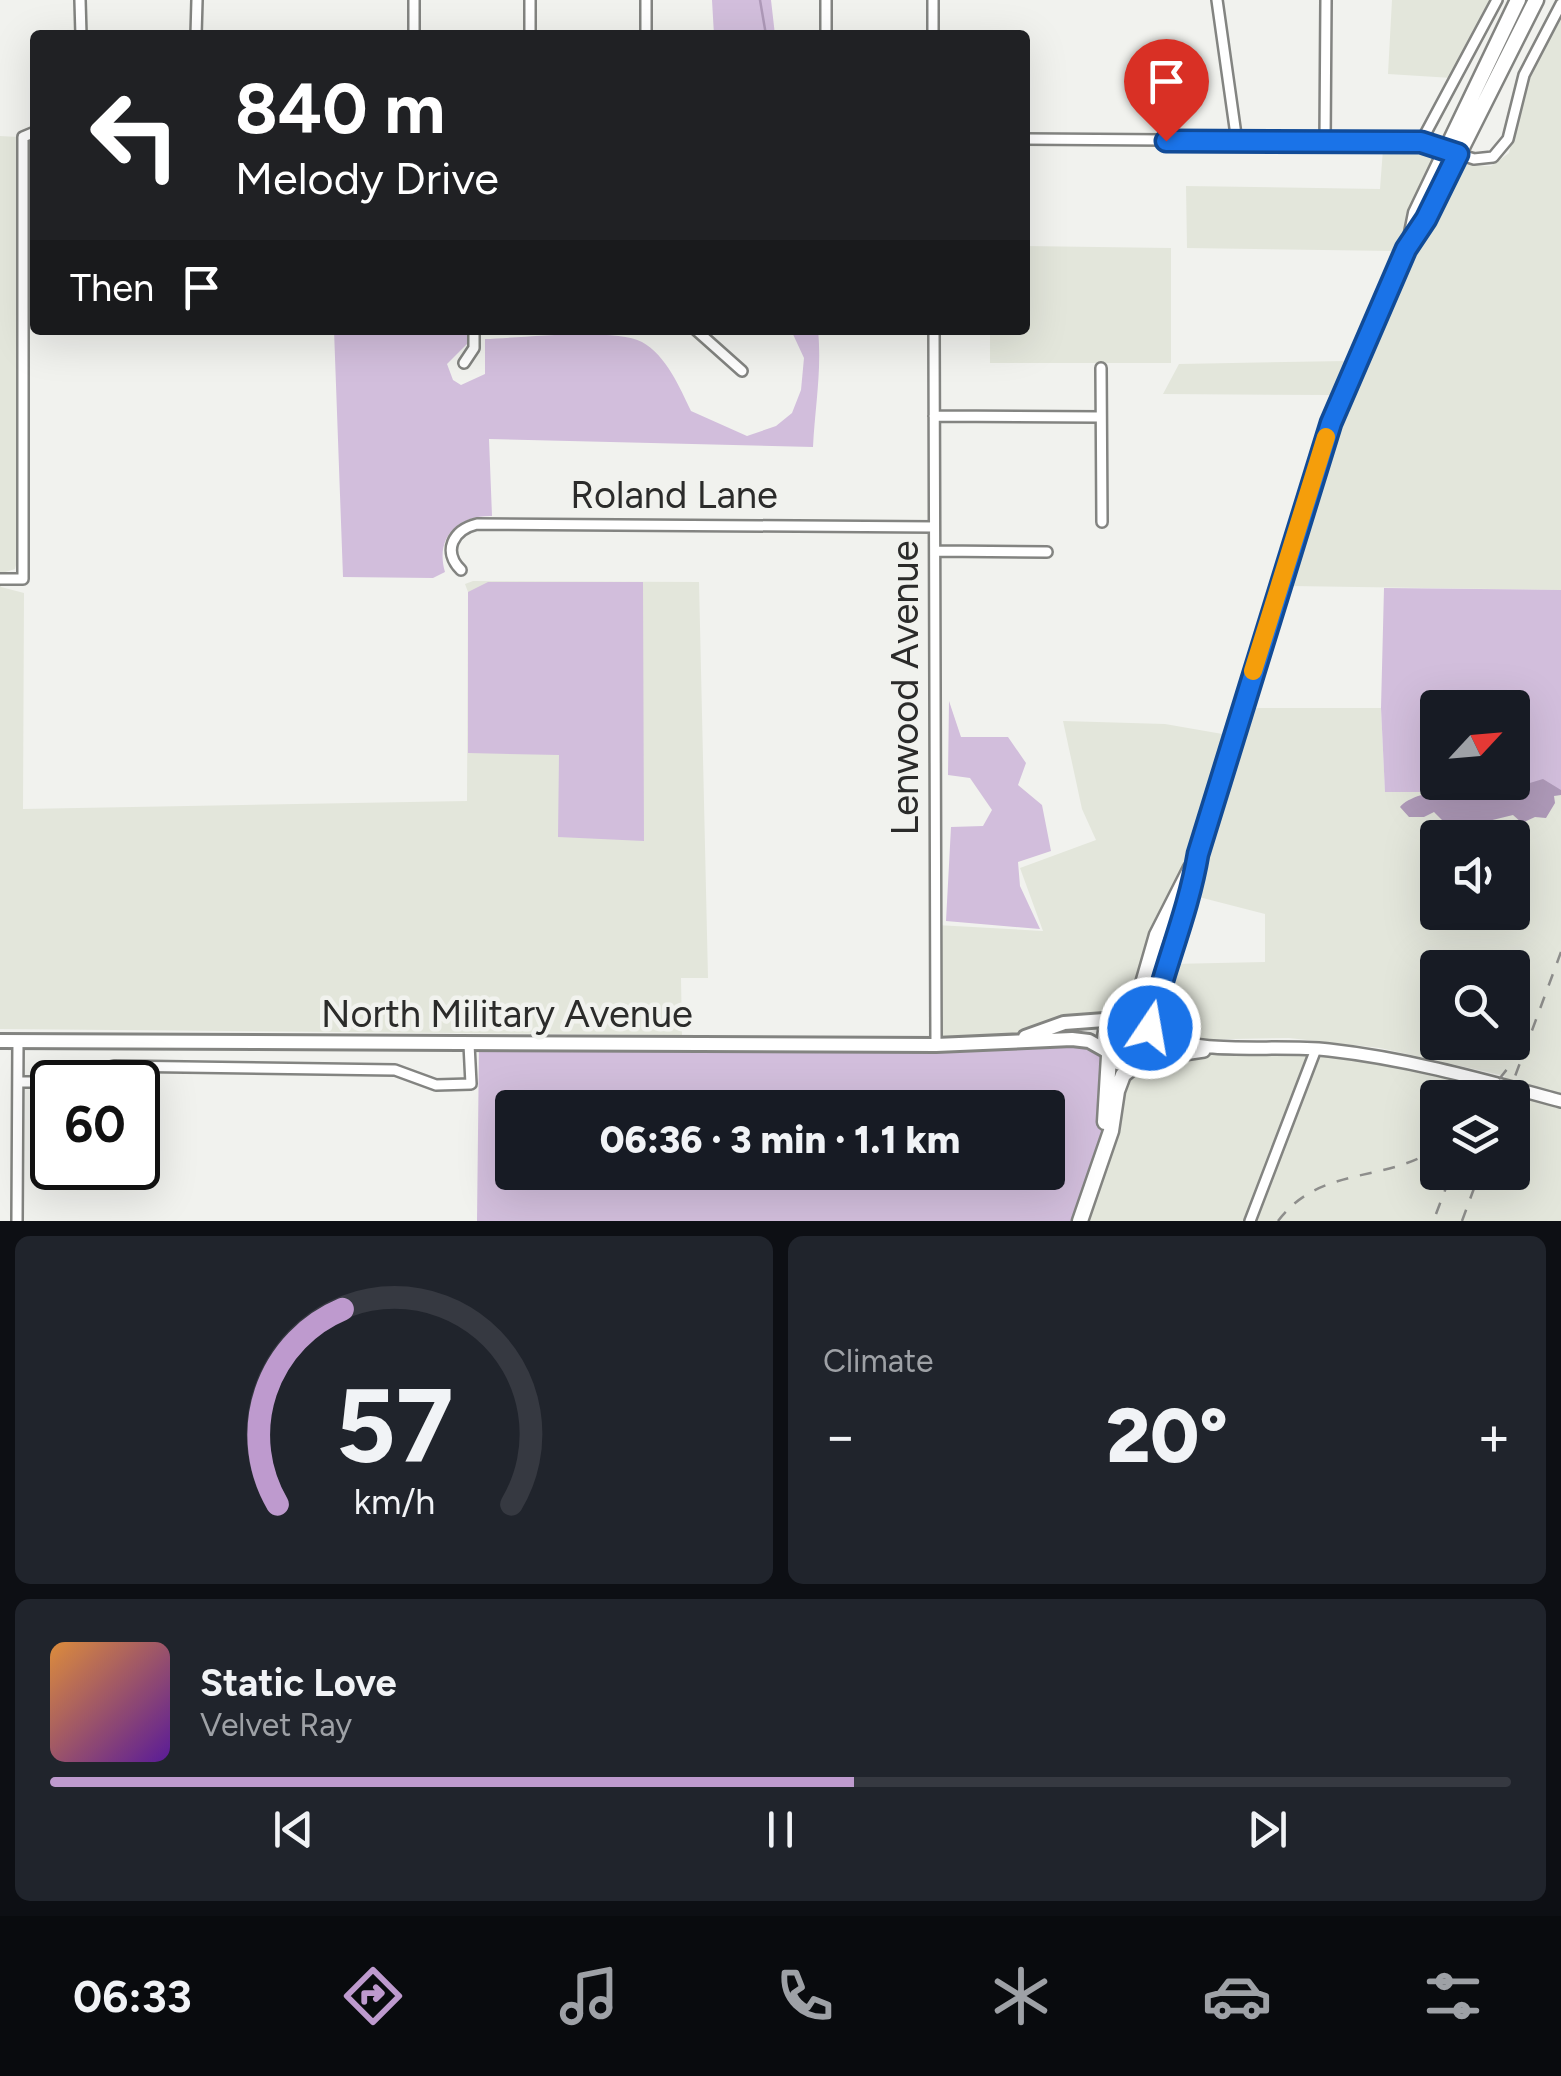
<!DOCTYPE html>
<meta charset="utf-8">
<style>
body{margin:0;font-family:Figtree,sans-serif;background:#20242c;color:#f1f3f6;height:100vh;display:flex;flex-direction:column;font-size:38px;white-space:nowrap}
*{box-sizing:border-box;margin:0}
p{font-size:32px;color:#9ea1a6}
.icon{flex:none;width:55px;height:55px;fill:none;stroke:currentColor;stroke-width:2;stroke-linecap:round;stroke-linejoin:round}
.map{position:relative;height:1221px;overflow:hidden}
.panel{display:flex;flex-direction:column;gap:15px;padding:15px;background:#0d0f14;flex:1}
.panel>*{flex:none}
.top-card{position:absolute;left:30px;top:30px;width:1000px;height:305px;border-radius:10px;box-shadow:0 10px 40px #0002;background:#202124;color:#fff;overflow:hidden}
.needle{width:65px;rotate:64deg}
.tools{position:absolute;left:1420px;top:690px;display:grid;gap:20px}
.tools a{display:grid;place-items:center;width:110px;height:110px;border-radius:10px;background:#171b24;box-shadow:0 10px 40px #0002;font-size:50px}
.speed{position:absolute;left:30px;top:1060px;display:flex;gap:20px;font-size:50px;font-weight:700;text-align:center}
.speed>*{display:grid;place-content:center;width:130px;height:130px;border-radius:50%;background:#171b24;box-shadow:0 10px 40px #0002;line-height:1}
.speed .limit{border:5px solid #111;border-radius:15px;background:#fff;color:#111}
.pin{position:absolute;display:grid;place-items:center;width:85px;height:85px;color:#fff;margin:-102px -42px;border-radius:50% 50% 50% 0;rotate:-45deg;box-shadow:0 0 10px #0007}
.pin .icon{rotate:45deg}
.me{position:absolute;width:110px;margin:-55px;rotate:12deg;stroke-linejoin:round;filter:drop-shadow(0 0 8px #0008)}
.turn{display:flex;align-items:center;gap:35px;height:210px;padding:0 40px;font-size:45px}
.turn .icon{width:130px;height:130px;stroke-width:2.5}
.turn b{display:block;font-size:70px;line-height:85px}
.then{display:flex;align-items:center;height:95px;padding:0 40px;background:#0003;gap:20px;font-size:38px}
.big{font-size:75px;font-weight:800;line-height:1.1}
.panel .tile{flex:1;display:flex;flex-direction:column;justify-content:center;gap:15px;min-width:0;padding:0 35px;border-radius:15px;background:#20242c}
.panel .dial{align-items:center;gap:0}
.dial svg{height:260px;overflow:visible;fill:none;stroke:#363941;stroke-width:7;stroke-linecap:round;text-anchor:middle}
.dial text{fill:#f1f3f6;stroke:none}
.song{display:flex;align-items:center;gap:30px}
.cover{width:120px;height:120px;border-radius:15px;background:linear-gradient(135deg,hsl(30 70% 55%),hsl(270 70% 35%))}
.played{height:10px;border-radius:5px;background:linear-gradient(90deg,#be9ace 55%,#363941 55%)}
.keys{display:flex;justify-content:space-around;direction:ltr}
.heat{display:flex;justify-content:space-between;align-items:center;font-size:55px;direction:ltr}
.panel .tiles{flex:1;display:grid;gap:15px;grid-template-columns:1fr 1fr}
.tile:last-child{grid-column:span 2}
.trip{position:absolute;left:495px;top:1090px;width:570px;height:100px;border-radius:10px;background:#171b24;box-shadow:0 10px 40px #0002;font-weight:800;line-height:100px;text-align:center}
.tabs{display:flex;height:160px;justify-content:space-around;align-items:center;background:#090b0e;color:#9ea1a6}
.tabs .icon{width:70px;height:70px}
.tabs .current{color:#be9ace}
.tabs b{font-size:45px;color:#f1f3f6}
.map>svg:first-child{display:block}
</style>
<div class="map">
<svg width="1561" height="1221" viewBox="0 0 1561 1221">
<rect width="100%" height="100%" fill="#f1f2ee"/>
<path fill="#e3e6db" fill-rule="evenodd" d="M1392 0H1492L1452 78 1388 74Z
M1561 11V590L1291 586 1345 411 1396 297 1458 170 1466 165 1491 166 1509 153 1526 78Z
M0 136 18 137V558L15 569 2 573 1 587 24 593 23 809 467 801 468 592 465 584 473 581 699 582 708 978H681L682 1035 0 1029Z
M1383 149H1424L1430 152 1434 161 1394 251 1187 248 1186 186 1380 189Z
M1025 246 1171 248V363H990V330H1025Z
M1346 361 1331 395 1163 394 1179 364Z
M1253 708H1381L1385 792H1561V1221H1080L1117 1091 1136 1064 1229 1047 1316 1049 1503 1084 1505 1076 1380 1048 1289 1038 1179 1040 1169 1037 1161 1028 1158 1023 1171 964 1265 962V914L1195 896ZM1438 838H1512V912H1438ZM1438 968H1512V1042H1438ZM1438 1098H1512V1172H1438Z
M1063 721 1165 724 1234 736 1198 854 1157 935 1138 1001 1124 1017 1064 1023 1013 1041 936 1045V925L1043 931 1020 868 1096 840 1082 809Z"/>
<path fill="#d2bedc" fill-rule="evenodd" d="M712 0H771L775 35H714Z
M334 330H468L467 344 447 364 453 380 461 385 485 374V339C520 338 614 327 642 342 666 355 680 388 691 411L747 436 776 426 792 413 801 390 804 358 791 330H818C822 370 815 407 813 447L489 439 492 516C457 515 435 538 445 572L433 578 343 577Z
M488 582H643L644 841 558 837 559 755 468 753V592Z
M1384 588 1561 590V792H1385L1381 708ZM1438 708H1512V782H1438Z
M949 701 961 737H1008L1026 763 1018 785 1042 805 1051 851 1018 862 1020 886 1040 929 946 921 951 827 983 826 992 810 970 778 948 775Z
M1072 1039 1109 1056 1104 1130 1080 1221H477L479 1045ZM512 1108H1048V1172H512Z"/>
<path fill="#ae99b8" d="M1543 779 1561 790V795L1554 796 1555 803 1546 818 1535 817 1522 823 1513 815 1480 823 1444 822 1434 812 1424 817H1409L1400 807C1417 787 1485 786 1513 782L1523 785Z"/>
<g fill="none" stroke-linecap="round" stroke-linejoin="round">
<path stroke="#ae99b8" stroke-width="2.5" d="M760 0 766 35"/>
<g stroke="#838481" stroke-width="14">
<path id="minor" d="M80 0 81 35
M414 0V35
M530 0V35
M933 0V35
M1217 0 1237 142
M196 35 197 0
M646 35V0
M826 35V0
M1025 139 1421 142 1474 159 1493 157 1508 139 1524 75 1561 4
M1325 142 1326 0
M1421 142 1497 0
M696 330 742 371
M934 330 936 1045
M464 363 474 348V330
M1101 368 1102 522
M934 416 1100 417
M935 551 1047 552
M461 570C442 551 453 530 477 524L934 527
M0 579H23V137L35 132
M19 1082H52L114 1066 395 1070 436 1085 471 1084 469 1044
M17 1221 18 1041
M1250 1221 1316 1049"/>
</g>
<g stroke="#838481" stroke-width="16">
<path id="tertiary" d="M1154 1035C1208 1056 1271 1044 1329 1050 1409 1059 1483 1080 1561 1101
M1144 1060 1204 1051"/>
</g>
<g stroke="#838481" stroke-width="18">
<path id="secondary" d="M1025 1037 1064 1023 1118 1019
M0 1041 936 1045 1072 1039 1089 1041 1105 1050"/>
</g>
<g stroke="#838481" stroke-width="19">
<path id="primary" d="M1414 234 1426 219 1536 0
M1124 1017 1138 1001 1157 935 1191 868
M1151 1028 1136 1018 1118 1019 1106 1031C1097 1080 1167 1070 1151 1028 1163 969 1188 914 1198 854L1331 423 1411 238 1416 213 1518 0
M1105 1122 1109 1056
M1080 1221 1111 1131 1117 1091 1123 1075 1136 1064"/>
</g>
<use href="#minor" stroke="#fff" stroke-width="9"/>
<use href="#tertiary" stroke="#fff" stroke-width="11"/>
<use href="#secondary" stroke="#fff" stroke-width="12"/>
<use href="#primary" stroke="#fff" stroke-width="14"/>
<path stroke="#8e8e8c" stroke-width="2.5" stroke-dasharray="12 12" stroke-linecap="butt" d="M1484 1098 1512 1063
M1507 1098 1561 952
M1436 1214 1452 1172
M1278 1221C1321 1164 1387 1184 1438 1147
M1462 1221 1480 1172"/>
</g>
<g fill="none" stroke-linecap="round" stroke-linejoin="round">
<g stroke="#114b97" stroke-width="25">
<path id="route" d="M1150 1028C1163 969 1188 914 1198 854L1331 423 1406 249 1426 219 1458 154 1421 142 1166 141"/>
</g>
<use href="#route" stroke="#1a73e8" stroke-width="18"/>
<path stroke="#f59e0b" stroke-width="18" d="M1253 671 1326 437"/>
</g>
<g text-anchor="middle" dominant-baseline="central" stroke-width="9" stroke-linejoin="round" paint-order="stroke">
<g font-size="38" fill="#2b2b2a" stroke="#f1f2ee">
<text x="674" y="495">Roland Lane</text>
<text transform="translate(905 688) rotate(-90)">Lenwood Avenue</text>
<text x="507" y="1014">North Military Avenue</text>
</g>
</g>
</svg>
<div class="tools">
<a><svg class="needle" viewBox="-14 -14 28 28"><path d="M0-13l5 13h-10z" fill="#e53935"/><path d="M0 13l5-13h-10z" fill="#9ea1a6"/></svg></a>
<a><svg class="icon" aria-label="sound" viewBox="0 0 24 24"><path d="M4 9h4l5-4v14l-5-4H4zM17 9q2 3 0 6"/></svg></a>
<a><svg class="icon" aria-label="search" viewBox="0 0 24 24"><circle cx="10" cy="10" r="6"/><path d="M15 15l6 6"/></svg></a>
<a><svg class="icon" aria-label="layers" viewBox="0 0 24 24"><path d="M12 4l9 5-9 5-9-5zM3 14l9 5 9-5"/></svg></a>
</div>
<div class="speed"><div class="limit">60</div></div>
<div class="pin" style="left:1166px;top:141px;background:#d93025"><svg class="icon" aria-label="arrive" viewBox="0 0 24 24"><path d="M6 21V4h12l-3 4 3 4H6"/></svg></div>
<svg class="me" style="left:1150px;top:1028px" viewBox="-20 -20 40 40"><circle r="17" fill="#1a73e8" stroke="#fff" stroke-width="3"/><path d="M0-11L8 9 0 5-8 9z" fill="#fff"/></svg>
<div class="trip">06:36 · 3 min · 1.1 km</div>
<div class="top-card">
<div class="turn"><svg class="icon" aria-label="left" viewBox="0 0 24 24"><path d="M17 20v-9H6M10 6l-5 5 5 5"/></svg><div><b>840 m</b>Melody Drive</div></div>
<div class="then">Then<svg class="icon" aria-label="arrive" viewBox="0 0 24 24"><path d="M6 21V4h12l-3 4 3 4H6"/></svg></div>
</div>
</div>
<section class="panel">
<div class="tiles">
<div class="tile dial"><svg viewBox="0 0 100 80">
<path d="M14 69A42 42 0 1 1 86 69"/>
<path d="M14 69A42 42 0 0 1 34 9" stroke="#be9ace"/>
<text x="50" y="56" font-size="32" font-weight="700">57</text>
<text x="50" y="72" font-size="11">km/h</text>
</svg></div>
<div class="tile"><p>Climate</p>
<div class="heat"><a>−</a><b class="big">20°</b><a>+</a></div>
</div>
<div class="tile">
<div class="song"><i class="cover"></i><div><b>Static Love</b><p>Velvet Ray</p></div></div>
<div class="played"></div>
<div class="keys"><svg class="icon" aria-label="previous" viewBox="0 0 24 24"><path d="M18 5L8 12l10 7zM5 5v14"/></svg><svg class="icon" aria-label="pause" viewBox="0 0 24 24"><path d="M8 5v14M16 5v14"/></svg><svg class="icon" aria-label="next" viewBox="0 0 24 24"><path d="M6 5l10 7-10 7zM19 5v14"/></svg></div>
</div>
</div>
</section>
<nav class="tabs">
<b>06:33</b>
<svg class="icon current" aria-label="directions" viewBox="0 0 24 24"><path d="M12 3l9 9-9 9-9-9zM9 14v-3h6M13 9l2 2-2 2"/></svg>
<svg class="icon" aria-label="music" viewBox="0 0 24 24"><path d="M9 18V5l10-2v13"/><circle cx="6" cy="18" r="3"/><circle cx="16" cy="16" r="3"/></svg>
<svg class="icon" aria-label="phone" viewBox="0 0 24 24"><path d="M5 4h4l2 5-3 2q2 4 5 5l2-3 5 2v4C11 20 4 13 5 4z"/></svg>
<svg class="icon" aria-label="climate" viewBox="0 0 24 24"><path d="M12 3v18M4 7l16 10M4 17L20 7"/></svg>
<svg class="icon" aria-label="car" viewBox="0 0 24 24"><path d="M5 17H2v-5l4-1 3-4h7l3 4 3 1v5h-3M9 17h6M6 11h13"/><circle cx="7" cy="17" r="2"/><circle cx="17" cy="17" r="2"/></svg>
<svg class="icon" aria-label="filters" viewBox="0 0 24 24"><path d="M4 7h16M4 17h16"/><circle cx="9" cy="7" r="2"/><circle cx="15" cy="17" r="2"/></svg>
</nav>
